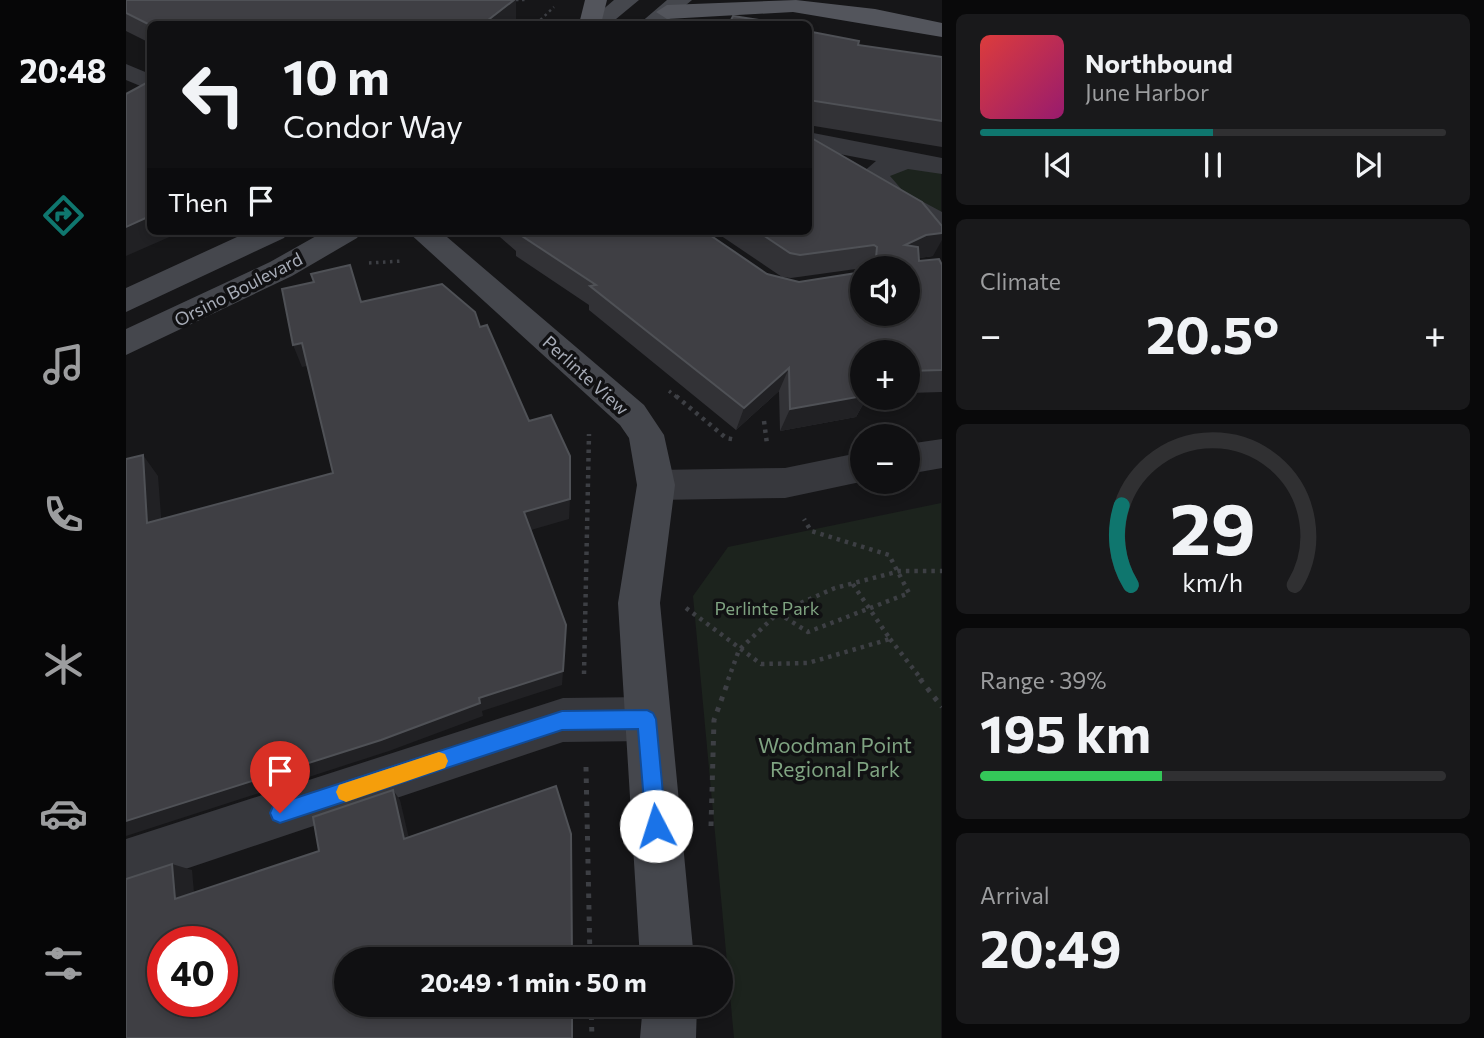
<!DOCTYPE html>
<meta charset="utf-8">
<style>
body{margin:0;font-family:Commissioner,sans-serif;background:#19191b;color:#f1f3f6;height:100vh;display:flex;flex-direction:column;font-size:26px;white-space:nowrap}
*{box-sizing:border-box;margin:0}
p{font-size:23px;color:#9c9d9f}
.icon{flex:none;width:38px;height:38px;fill:none;stroke:currentColor;stroke-width:2;stroke-linecap:round;stroke-linejoin:round}
.map{position:relative;flex:1;overflow:hidden}
.drawer{display:flex;flex-direction:column;gap:14px;padding:14px;background:#09090a;width:542px}
.drawer>*{flex:none}
.banner{position:absolute;left:21px;top:21px;width:665px;height:214px;border-radius:10px;box-shadow:0 4px 10px #0003,0 0 0 2px #303032;background:#101012;color:#f1f3f6;overflow:hidden}
.buttons{position:absolute;left:724px;top:256px;display:grid;gap:14px}
.buttons a{display:grid;place-items:center;width:70px;height:70px;border-radius:50%;background:#101012;box-shadow:0 4px 10px #0003,0 0 0 2px #303032;font-size:35px}
.speed{position:absolute;left:21px;top:926px;display:flex;gap:14px;font-size:35px;font-weight:700;text-align:center}
.speed>*{display:grid;place-content:center;width:91px;height:91px;border-radius:50%;background:#101012;box-shadow:0 4px 10px #0003,0 0 0 2px #303032;line-height:1}
.speed .limit{border:10px solid #d22;background:#fff;color:#111}
.pin{position:absolute;display:grid;place-items:center;width:60px;height:60px;color:#fff;margin:-72px -30px;border-radius:50% 50% 50% 0;rotate:-45deg;box-shadow:0 0 7px #0007}
.pin .icon{rotate:45deg}
.me{position:absolute;width:77px;margin:-38px;rotate:355deg;stroke-linejoin:round;filter:drop-shadow(0 0 5px #0008)}
.turn{display:flex;align-items:center;gap:24px;height:147px;padding:0 21px;font-size:32px}
.turn .icon{width:91px;height:91px;stroke-width:2.5}
.turn b{display:block;font-size:49px;line-height:60px}
.then{display:flex;align-items:center;height:66px;padding:0 21px;background:#0003;gap:14px;font-size:26px}
.big{font-size:52px;font-weight:700;line-height:1.1}
.drawer .widget{flex:1;display:flex;flex-direction:column;justify-content:center;gap:10px;min-width:0;padding:0 24px;border-radius:10px;background:#19191b}
.drawer .dial{align-items:center;gap:0}
.dial svg{height:182px;overflow:visible;fill:none;stroke:#303032;stroke-width:7;stroke-linecap:round;text-anchor:middle}
.dial text{fill:#f1f3f6;stroke:none}
.song{display:flex;align-items:center;gap:21px}
.cover{width:84px;height:84px;border-radius:10px;background:linear-gradient(135deg,hsl(0 70% 55%),hsl(320 70% 35%))}
.played{height:7px;border-radius:4px;background:linear-gradient(90deg,#0f766e 50%,#303032 50%)}
.keys{display:flex;justify-content:space-around;direction:ltr}
.heat{display:flex;justify-content:space-between;align-items:center;font-size:38px;direction:ltr}
.charge{height:10px;border-radius:5px;background:linear-gradient(90deg,#34c759 39%,#303032 0)}
.trip{position:absolute;left:208px;top:947px;width:399px;height:70px;border-radius:35px;background:#101012;box-shadow:0 4px 10px #0003,0 0 0 2px #303032;font-weight:700;line-height:70px;text-align:center}
main{display:flex;flex:1;min-height:0}
.tab-bar{display:flex;flex-direction:column;width:126px;justify-content:space-around;align-items:center;background:#060607;color:#9c9d9f}
.tab-bar .icon{width:49px;height:49px}
.tab-bar .selected{color:#0f766e}
.tab-bar b{font-size:32px;color:#f1f3f6}
.map>svg:first-child{display:block}
</style>
<main>
<nav class="tab-bar">
<b>20:48</b>
<svg class="icon selected" aria-label="directions" viewBox="0 0 24 24"><path d="M12 3l9 9-9 9-9-9zM9 14v-3h6M13 9l2 2-2 2"/></svg>
<svg class="icon" aria-label="music" viewBox="0 0 24 24"><path d="M9 18V5l10-2v13"/><circle cx="6" cy="18" r="3"/><circle cx="16" cy="16" r="3"/></svg>
<svg class="icon" aria-label="phone" viewBox="0 0 24 24"><path d="M5 4h4l2 5-3 2q2 4 5 5l2-3 5 2v4C11 20 4 13 5 4z"/></svg>
<svg class="icon" aria-label="climate" viewBox="0 0 24 24"><path d="M12 3v18M4 7l16 10M4 17L20 7"/></svg>
<svg class="icon" aria-label="car" viewBox="0 0 24 24"><path d="M5 17H2v-5l4-1 3-4h7l3 4 3 1v5h-3M9 17h6M6 11h13"/><circle cx="7" cy="17" r="2"/><circle cx="17" cy="17" r="2"/></svg>
<svg class="icon" aria-label="filters" viewBox="0 0 24 24"><path d="M4 7h16M4 17h16"/><circle cx="9" cy="7" r="2"/><circle cx="15" cy="17" r="2"/></svg>
</nav>
<div class="map">
<svg width="816" height="1038" viewBox="0 0 816 1038">
<rect width="100%" height="100%" fill="#161618"/>
<path fill="#1c231d" d="M767 168 815 169V214L767 188 763 173Z
M815 503V1038H608L567 596 602 547Z"/>
<g fill="none" stroke-linecap="round" stroke-linejoin="round">
<path stroke="#3d3f44" stroke-width="2.5" stroke-dasharray="2.5 3.5" stroke-linecap="butt" d="M390 0H402
M410 24 428 7"/>
<path stroke="#3d3f44" stroke-width="3.5" stroke-dasharray="2.5 4.5" stroke-linecap="butt" d="M243 263 276 261
M543 391 552 398"/>
<path stroke="#3d3f44" stroke-width="4.5" stroke-dasharray="3.5 5" stroke-linecap="butt" d="M550 396 600 438 611 440
M638 421 641 444
M744 428 763 425
M560 608 635 664 682 663 764 639 726 583
M652 613 682 632 783 593 763 555 685 531 678 519
M764 639 796 680
M458 674 463 434
M602 680 613 650 652 613 709 588 774 571H816"/>
<path stroke="#3d3f44" stroke-width="5" stroke-dasharray="4.5 7" stroke-linecap="butt" d="M794 679 816 707
M460 767 464 959
M585 826 588 720 603 679
M465 1004 466 1038"/>
<path fill="#37383d" fill-rule="evenodd" d="M0 64 24 74V90L0 80Z
M682 132 816 158V174L782 169 764 176 777 191 816 212V232C785 224 746 205 736 173L750 161 682 148Z
M816 439V468L782 474V444Z
M737 452 739 481 659 498 530 500 517 496 511 485 517 474 530 470 659 468Z
M521 697 537 703 544 719 537 735 521 741 437 742 0 889V839L437 698Z"/>
<path fill="#45474d" fill-rule="evenodd" d="M488 0H513L484 24H460Z
M541 0H566L537 24H513Z
M124 231H163L158 238 0 312V288Z
M199 231H236L231 238 166 276 0 355V329L144 262Z
M281 231H314L518 405 538 435 549 485 534 603 568 959H514L492 603 511 485 503 438 494 425Z
M517 1004H571L570 1038H514Z"/>
<path fill="#53555c" fill-rule="evenodd" d="M459 0H481L475 24H453Z
M670 0 749 9 816 23V37L667 12 541 19 530 12 541 5Z"/>
</g>
<path fill="#323236" d="M0 0H390V21L24 24V43L0 31Z
M682 28 686 32 732 45 816 57V147L682 125Z
M367 231H578L641 274 673 282 782 268H737L665 278 656 277 588 231H682L807 256 793 258V261L816 265V392L782 393V352H737V397H741L730 417 654 431 653 391 610 430 463 310V305L390 256V251Z"/>
<path fill="#212124" d="M388 0H390V21L386 24H357Z
M24 216V231H57L0 256V227Z
M816 233V240L807 256 787 259 779 245 800 235Z
M176 343 185 365 176 367 167 345Z
M663 368 653 391 610 430 618 408Z
M737 396 741 397 730 417 654 431 664 409Z
M17 455 32 476 37 542 21 523Z
M444 499 443 519 398 532V512Z
M437 671 436 685 356 711 357 716 263 751 0 836V821L353 698Z
M267 790 274 800 285 847 278 839Z
M46 864 66 870 69 904 49 899Z"/>
<path fill="#3f3f44" stroke="#4f5156" stroke-width="2" fill-rule="evenodd" d="M0 0H388L357 24 24 25 0 13Z
M607 16 660 24H603Z
M682 28 686 29V32L733 41 732 45 816 57V121L682 100Z
M24 81V216L0 227V94Z
M682 136 796 202 816 226V233L800 235 779 245 792 247 793 261 813 259 816 265V370L782 371V352H737V373H733L737 382V396L664 409 663 368 618 408 464 286 470 285 390 232 392 231H578L641 274 673 282 737 272V313H782V268H749L751 247 748 245 674 255 664 253 631 231H682Z
M224 265 235 302 316 284 349 312 354 327 361 325 403 421 425 415 444 456V499L398 512 440 625 437 671 353 698 354 703 255 740 0 821V459L17 455 21 523 207 473 176 343 167 345 156 289 188 282 185 274Z
M430 786 445 834 446 959H220V1004H446V1038H0V879L46 864 49 899 193 851 187 817 267 790 278 839ZM37 942H96V1001H37Z"/>
<path fill="#1a73e8" stroke="#114b97" stroke-width="2" d="M521 710 527 713 530 719 540 826 537 833 530 836 523 833 520 826 512 729 436 730 154 823 147 820 144 813 147 806 154 803 436 711Z"/>
<path fill="#f59e0b" d="M313 752 319 754 322 761 319 768 220 802 213 799 210 792 213 785Z"/>
<g text-anchor="middle" dominant-baseline="central" stroke-width="7" stroke-linejoin="round" paint-order="stroke">
<g font-size="18" fill="#a8adb8" stroke="#111113">
<text transform="translate(112 289) rotate(-27)">Orsino Boulevard</text>
<text transform="translate(460 375) rotate(42)">Perlinte View</text>
</g>
<g font-size="18" fill="#7fa381" stroke="#111113">
<text x="641" y="608">Perlinte Park</text>
</g>
<g font-size="21" fill="#7fa381" stroke="#111113">
<text x="709" y="744">Woodman Point<tspan x="709" dy="24">Regional Park</tspan></text>
</g>
</g>
</svg>
<div class="buttons">
<a><svg class="icon" aria-label="sound" viewBox="0 0 24 24"><path d="M4 9h4l5-4v14l-5-4H4zM17 9q2 3 0 6"/></svg></a>
<a>+</a>
<a>−</a>
</div>
<div class="speed"><div class="limit">40</div></div>
<div class="pin" style="left:154px;top:813px;background:#d93025"><svg class="icon" aria-label="arrive" viewBox="0 0 24 24"><path d="M6 21V4h12l-3 4 3 4H6"/></svg></div>
<svg class="me" style="left:530px;top:826px" viewBox="-20 -20 40 40"><circle r="19" fill="#fff"/><path d="M0-13L10 11 0 6-10 11z" fill="#1a73e8"/></svg>
<div class="trip">20:49 · 1 min · 50 m</div>
<div class="banner">
<div class="turn"><svg class="icon" aria-label="left" viewBox="0 0 24 24"><path d="M17 20v-9H6M10 6l-5 5 5 5"/></svg><div><b>10 m</b>Condor Way</div></div>
<div class="then">Then<svg class="icon" aria-label="arrive" viewBox="0 0 24 24"><path d="M6 21V4h12l-3 4 3 4H6"/></svg></div>
</div>
</div>
<section class="drawer">
<div class="widget">
<div class="song"><i class="cover"></i><div><b>Northbound</b><p>June Harbor</p></div></div>
<div class="played"></div>
<div class="keys"><svg class="icon" aria-label="previous" viewBox="0 0 24 24"><path d="M18 5L8 12l10 7zM5 5v14"/></svg><svg class="icon" aria-label="pause" viewBox="0 0 24 24"><path d="M8 5v14M16 5v14"/></svg><svg class="icon" aria-label="next" viewBox="0 0 24 24"><path d="M6 5l10 7-10 7zM19 5v14"/></svg></div>
</div>
<div class="widget"><p>Climate</p>
<div class="heat"><a>−</a><b class="big">20.5°</b><a>+</a></div>
</div>
<div class="widget dial"><svg viewBox="0 0 100 80">
<path d="M14 69A42 42 0 1 1 86 69"/>
<path d="M14 69A42 42 0 0 1 10 34" stroke="#0f766e"/>
<text x="50" y="56" font-size="32" font-weight="700">29</text>
<text x="50" y="72" font-size="11">km/h</text>
</svg></div>
<div class="widget"><p>Range · 39%</p><b class="big">195 km</b><div class="charge"></div></div>
<div class="widget"><p>Arrival</p><b class="big">20:49</b></div>
</section>
</main>
